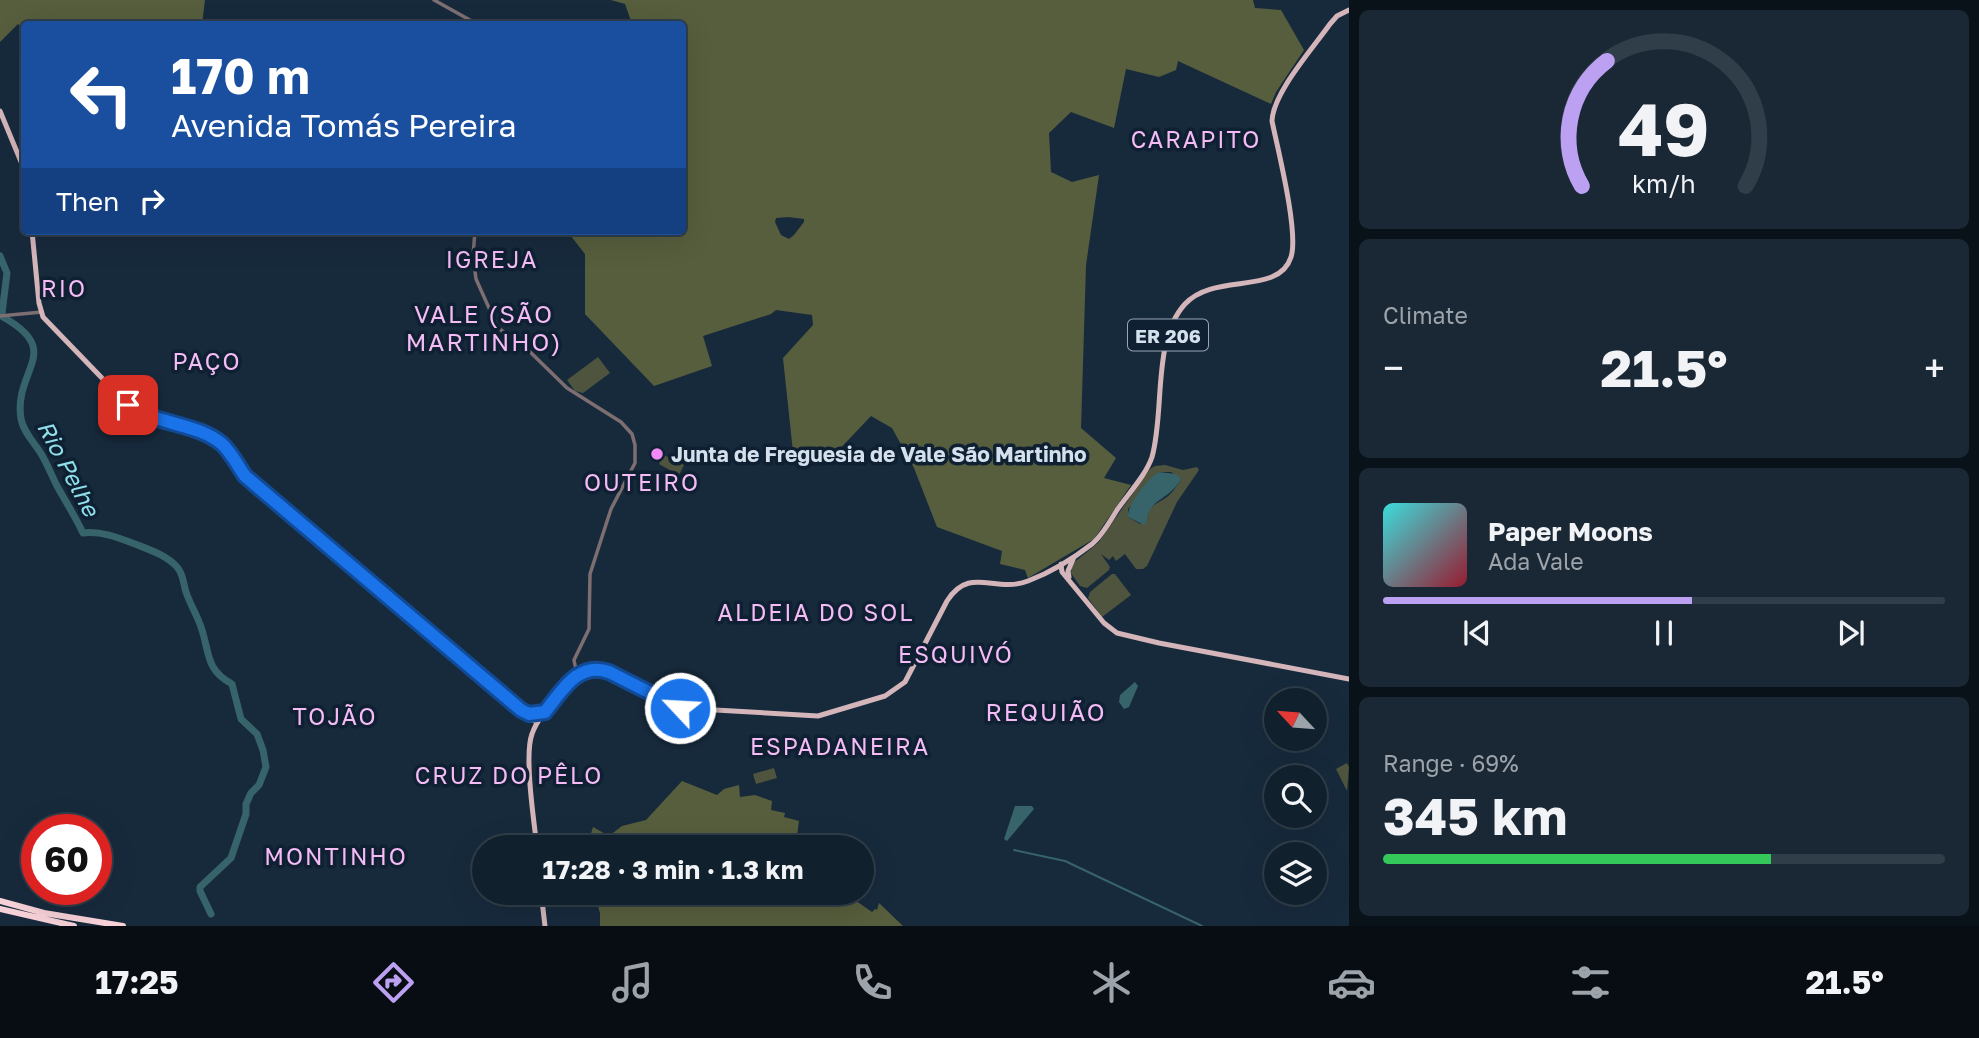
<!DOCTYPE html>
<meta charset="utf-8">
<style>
body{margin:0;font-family:"Golos Text",sans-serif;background:#1a2835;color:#f1f3f6;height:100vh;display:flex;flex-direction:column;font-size:26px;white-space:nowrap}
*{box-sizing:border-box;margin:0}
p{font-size:23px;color:#9ca3aa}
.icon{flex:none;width:38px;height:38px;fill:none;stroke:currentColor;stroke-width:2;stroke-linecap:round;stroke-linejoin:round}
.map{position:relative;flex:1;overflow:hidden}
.sheet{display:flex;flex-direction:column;gap:10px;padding:10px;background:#091219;width:630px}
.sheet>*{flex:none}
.top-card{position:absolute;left:21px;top:21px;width:665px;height:214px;border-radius:7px;box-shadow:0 7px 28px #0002,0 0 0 2px #303e49;background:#1a4fa0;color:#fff;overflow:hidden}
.needle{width:46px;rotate:296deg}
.buttons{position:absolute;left:1264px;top:688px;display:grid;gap:14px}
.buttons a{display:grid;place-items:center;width:63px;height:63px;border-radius:50%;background:#11202d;box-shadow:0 7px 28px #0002,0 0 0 2px #303e49;font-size:35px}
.speed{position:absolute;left:21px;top:814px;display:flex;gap:14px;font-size:35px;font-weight:700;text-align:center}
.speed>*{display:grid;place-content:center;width:91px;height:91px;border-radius:50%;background:#11202d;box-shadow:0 7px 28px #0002,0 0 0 2px #303e49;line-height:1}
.speed .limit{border:10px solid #d22;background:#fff;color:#111}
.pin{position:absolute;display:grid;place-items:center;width:60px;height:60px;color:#fff;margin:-30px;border-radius:14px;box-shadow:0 4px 10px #0006}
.me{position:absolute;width:77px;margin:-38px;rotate:295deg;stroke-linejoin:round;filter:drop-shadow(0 0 5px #0008)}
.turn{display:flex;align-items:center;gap:24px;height:147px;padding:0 35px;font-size:32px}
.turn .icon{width:91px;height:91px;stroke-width:2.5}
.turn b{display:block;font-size:49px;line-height:60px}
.then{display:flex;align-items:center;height:66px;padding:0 35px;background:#0003;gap:14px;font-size:26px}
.big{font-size:52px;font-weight:700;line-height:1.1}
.sheet .card{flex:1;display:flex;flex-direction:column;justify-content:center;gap:10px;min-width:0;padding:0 24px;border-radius:10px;background:#1a2835}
.sheet .dial{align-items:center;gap:0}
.dial svg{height:182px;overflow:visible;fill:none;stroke:#303e49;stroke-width:7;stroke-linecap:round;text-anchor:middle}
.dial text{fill:#f1f3f6;stroke:none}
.song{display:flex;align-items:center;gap:21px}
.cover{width:84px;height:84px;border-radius:10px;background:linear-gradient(135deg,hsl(180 70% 55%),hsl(350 70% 35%))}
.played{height:7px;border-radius:4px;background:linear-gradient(90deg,#bca0f2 55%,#303e49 55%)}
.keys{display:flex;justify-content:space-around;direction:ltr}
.heat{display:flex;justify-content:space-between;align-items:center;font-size:38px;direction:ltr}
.charge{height:10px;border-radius:5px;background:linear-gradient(90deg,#34c759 69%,#303e49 0)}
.trip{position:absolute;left:472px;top:835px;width:402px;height:70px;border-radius:35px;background:#11202d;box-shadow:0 7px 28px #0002,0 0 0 2px #303e49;font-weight:700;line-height:70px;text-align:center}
.menu{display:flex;height:112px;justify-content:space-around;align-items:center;background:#070d12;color:#9ca3aa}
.menu .icon{width:49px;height:49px}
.menu .selected{color:#bca0f2}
.menu b{font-size:32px;color:#f1f3f6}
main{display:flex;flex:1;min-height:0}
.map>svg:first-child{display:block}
</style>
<main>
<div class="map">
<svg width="1349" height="926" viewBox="0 0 1349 926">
<rect width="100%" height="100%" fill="#172a3c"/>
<path fill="#4e543d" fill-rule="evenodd" d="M598 357 610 373 583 393 575 391 567 380Z
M664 455 684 465 679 475 659 464Z
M1165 465 1183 470 1197 467 1199 470 1177 502 1147 566 1143 569H1136L1125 554 1116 561 1113 556 1109 560 1101 554 1110 567 1109 570 1087 588 1080 586 1071 573 1072 564 1098 543 1150 469 1155 466ZM1159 472H1171L1181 479C1177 486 1171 495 1164 499 1154 505 1147 507 1147 521L1140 524 1128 517V509Z
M1112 574H1115L1131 595 1102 617 1088 598 1090 592Z
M1347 763 1349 767 1347 791 1336 769Z
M774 768 777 778 756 784 753 774Z"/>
<path fill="#575e3d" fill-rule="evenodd" d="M0 0H205L202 24H24V29L18 24 0 42Z
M611 0H1253L1255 8 1281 10 1304 50 1276 92 1271 104 1178 61 1176 70 1159 77 1126 69 1114 128 1071 112 1049 133 1051 172 1072 182 1099 175 1086 265 1081 428 1116 458 1104 478 1131 485 1094 539 1028 578 1025 570 1000 564 1002 551 937 527 914 468 892 428 871 416 833 456 793 452 783 358 813 325 812 315 776 310 771 314 703 336 712 366 654 386 585 314V254L567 231H682V24H632L625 4ZM788 217 804 219V222L794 235 789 239 781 235 775 222 776 218Z
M682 781 717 795 724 789 739 785 740 797 755 795 772 801 771 810 785 813 784 817 799 821 797 836 840 838V847H587L593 827 609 836 622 826 646 820Z
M594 893H829L825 896 830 899 849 896 872 912 875 909 877 910 879 903 903 926H600V913Z"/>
<path fill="#37636a" d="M1159 472 1176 474 1181 479C1170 500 1147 500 1147 521L1144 525 1128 517C1126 506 1149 477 1159 472Z
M1135 682 1138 686 1129 707 1124 709 1119 702 1120 695Z
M1015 806H1032L1034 809 1007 841 1004 839Z"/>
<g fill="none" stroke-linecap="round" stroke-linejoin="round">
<path stroke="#37636a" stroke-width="2" d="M1014 850 1065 861 1202 926"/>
<path stroke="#37636a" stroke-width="7" d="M0 256 7 273 2 313
M3 317C65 352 13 369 21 419 24 434 36 444 43 457 48 466 52 476 57 486 66 502 75 516 83 533 101 531 117 537 135 544 150 550 166 555 177 567 184 575 183 583 186 592 190 604 197 615 201 627 210 653 205 669 232 684L241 719 257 734 263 750 266 767 259 785 251 793 246 804V814L231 858 200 887V891L211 914"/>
<path stroke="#7d6e71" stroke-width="3.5" d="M434 0 477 24
M475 231 473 256 476 279 498 328 523 345 567 388 621 422 632 434 635 445V463L611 509 590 574 589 629 574 660 577 675
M0 316 42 312"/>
<path stroke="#d4b5ba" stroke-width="5" d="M0 111 24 169
M32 231 39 303 43 317 128 405 148 417 196 431 221 443 245 476 529 719 538 722
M1061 564 1062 572 1104 623 1117 633 1159 643 1349 679
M1069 577 1068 571 1074 557
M529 714 545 712
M537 847C534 822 524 755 532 734 538 717 551 704 562 690 573 676 584 667 603 670L680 708 818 716 885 696 905 682 947 601C970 565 994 594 1028 581 1049 573 1074 558 1092 544 1102 536 1110 521 1117 510 1128 494 1146 475 1152 457 1165 411 1152 340 1185 304 1214 272 1279 296 1291 257 1299 233 1278 150 1272 121 1273 93 1313 48 1330 24L1337 16 1349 10
M541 892 545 926"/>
<path stroke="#f6d1d7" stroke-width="6" d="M0 901 44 913 123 926
M0 909 74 926"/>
</g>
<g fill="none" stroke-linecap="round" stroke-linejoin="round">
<g stroke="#114b97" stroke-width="18">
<path id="route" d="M128 405C156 425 198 423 222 444 231 452 238 466 245 476L521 710 529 714 545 712C562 691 578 661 609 672L680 708"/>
</g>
<use href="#route" stroke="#1a73e8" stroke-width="12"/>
</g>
<circle fill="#f18af4" stroke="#0e2032" stroke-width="2.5" cx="657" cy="454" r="7"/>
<g text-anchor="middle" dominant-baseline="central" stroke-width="7" stroke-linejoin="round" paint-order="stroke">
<rect fill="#0e2032" stroke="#99a6b5" stroke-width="2" x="1128" y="319.5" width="80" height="31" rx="5"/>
<g font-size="19" font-weight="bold" fill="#d5e0ed">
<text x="1168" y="335">ER 206</text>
</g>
<g font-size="21" font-weight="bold" fill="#d5e0ed" stroke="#0e2032" text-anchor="start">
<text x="671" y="454">Junta de Freguesia de Vale São Martinho</text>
</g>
<g font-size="23" letter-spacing="2" fill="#f4bbf5" stroke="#0e2032">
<text x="1196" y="139">CARAPITO</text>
<text x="492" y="259">IGREJA</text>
<text x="64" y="288">RIO</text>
<text x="207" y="361">PAÇO</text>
<text x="642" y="482">OUTEIRO</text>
<text x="816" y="612">ALDEIA DO SOL</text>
<text x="956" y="654">ESQUIVÓ</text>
<text x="335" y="716">TOJÃO</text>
<text x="840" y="746">ESPADANEIRA</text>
<text x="509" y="775">CRUZ DO PÊLO</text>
<text x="336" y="856">MONTINHO</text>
</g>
<g font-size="23" font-style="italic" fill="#90e0eb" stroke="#0e2032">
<text transform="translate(69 468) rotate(62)">Rio Pelhe</text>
</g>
<g font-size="24" letter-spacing="2" fill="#f4bbf5" stroke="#0e2032">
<text x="484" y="313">VALE (SÃO<tspan x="484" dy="28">MARTINHO)</tspan></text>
<text x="1046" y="711">REQUIÃO</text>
</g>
</g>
</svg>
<div class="buttons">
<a><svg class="needle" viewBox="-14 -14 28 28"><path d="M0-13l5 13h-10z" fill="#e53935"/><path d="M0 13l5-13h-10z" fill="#9ca3aa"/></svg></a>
<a><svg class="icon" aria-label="search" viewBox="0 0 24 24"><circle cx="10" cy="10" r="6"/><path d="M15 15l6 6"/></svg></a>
<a><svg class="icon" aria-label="layers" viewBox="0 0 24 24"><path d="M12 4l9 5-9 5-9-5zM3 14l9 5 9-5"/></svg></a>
</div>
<div class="speed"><div class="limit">60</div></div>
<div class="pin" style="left:128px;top:405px;background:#d93025"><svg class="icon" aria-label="arrive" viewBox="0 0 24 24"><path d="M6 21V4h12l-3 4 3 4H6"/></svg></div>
<svg class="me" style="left:680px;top:708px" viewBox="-20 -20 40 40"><circle r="17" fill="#1a73e8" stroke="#fff" stroke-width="3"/><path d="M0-11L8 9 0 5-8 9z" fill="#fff"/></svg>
<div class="trip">17:28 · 3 min · 1.3 km</div>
<div class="top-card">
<div class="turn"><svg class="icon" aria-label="left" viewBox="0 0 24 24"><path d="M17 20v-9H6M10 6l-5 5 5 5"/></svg><div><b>170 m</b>Avenida Tomás Pereira</div></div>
<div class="then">Then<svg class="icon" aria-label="right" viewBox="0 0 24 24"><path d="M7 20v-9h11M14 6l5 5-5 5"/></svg></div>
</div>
</div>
<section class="sheet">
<div class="card dial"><svg viewBox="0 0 100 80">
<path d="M14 69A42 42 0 1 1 86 69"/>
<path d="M14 69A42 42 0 0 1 25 14" stroke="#bca0f2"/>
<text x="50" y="56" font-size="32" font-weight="700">49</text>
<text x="50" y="72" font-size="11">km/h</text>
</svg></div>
<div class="card"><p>Climate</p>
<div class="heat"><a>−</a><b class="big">21.5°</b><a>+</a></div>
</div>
<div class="card">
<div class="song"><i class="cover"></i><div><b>Paper Moons</b><p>Ada Vale</p></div></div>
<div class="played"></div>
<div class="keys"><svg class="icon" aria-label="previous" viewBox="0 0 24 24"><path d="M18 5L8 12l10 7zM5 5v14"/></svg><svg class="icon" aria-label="pause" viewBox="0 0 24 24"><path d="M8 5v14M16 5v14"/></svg><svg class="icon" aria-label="next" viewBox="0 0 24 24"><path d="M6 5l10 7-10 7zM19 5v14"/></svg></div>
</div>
<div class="card"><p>Range · 69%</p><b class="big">345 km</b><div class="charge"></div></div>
</section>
</main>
<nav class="menu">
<b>17:25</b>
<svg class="icon selected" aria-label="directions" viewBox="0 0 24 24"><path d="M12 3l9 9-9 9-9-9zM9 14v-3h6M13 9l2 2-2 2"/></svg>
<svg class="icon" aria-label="music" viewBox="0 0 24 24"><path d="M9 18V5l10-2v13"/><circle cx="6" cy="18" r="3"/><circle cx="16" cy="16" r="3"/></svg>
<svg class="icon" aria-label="phone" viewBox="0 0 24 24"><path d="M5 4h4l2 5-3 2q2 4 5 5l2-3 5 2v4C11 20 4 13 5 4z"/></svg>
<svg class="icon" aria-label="climate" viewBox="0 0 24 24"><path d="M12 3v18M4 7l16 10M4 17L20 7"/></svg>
<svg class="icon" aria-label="car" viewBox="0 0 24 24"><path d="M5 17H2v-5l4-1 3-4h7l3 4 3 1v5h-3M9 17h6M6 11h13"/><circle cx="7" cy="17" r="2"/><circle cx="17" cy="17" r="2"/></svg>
<svg class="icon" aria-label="filters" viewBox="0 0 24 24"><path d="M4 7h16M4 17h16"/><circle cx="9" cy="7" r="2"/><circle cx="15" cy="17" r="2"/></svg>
<b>21.5°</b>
</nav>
